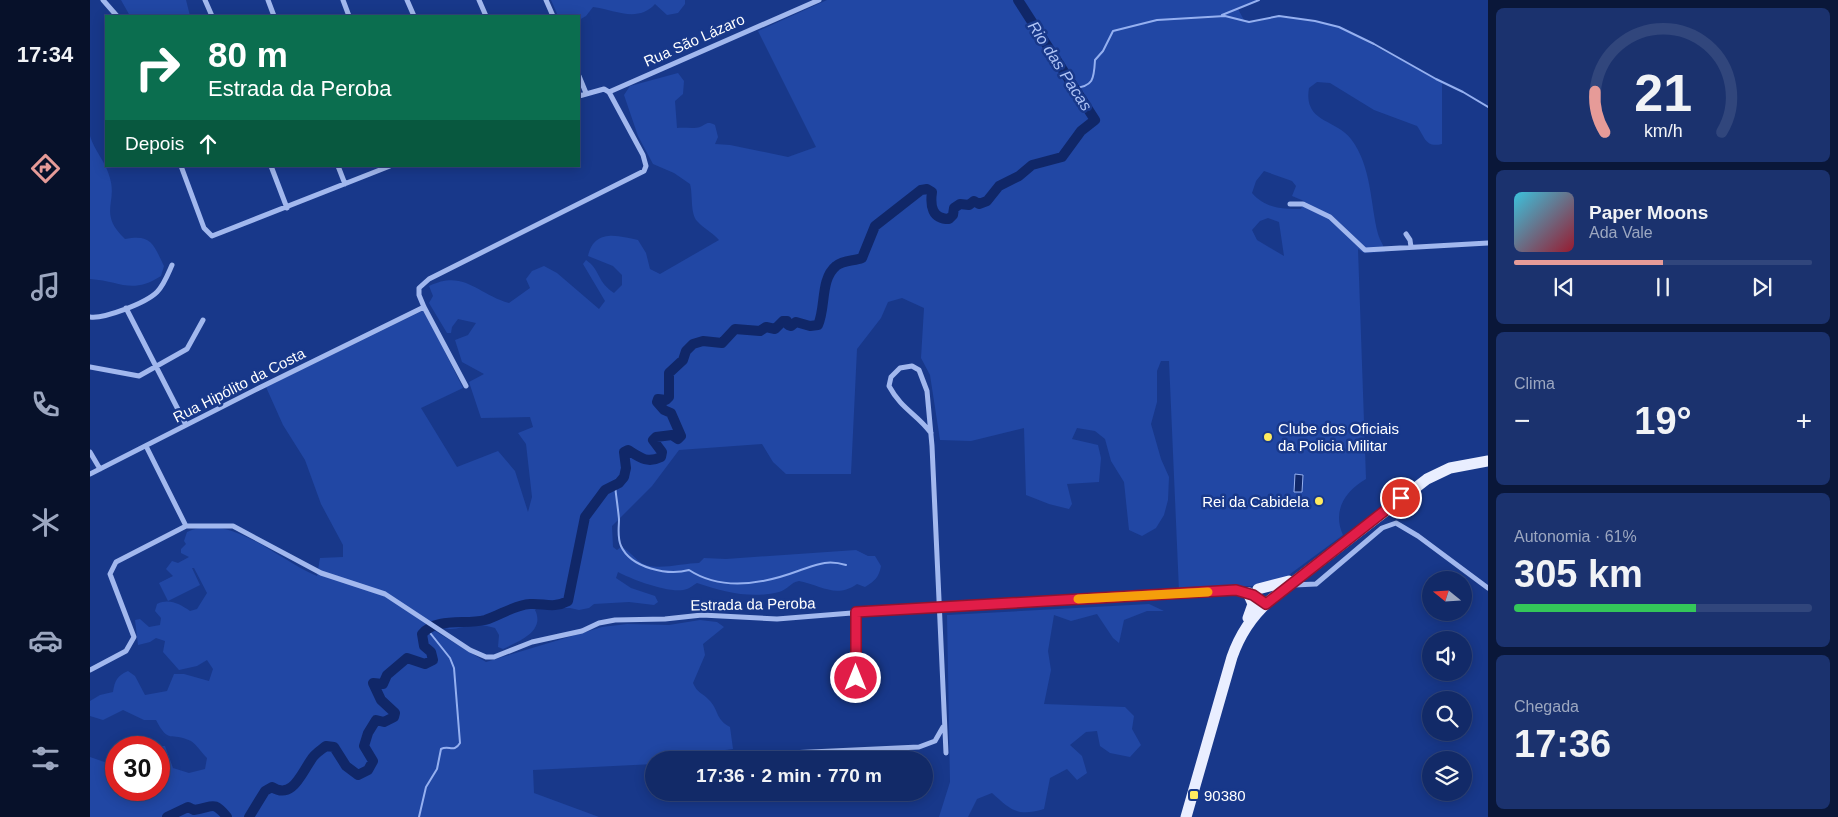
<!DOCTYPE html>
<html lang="pt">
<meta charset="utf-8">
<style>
body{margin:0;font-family:Arial,sans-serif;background:#1b326e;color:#f1f3f6;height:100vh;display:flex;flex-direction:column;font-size:19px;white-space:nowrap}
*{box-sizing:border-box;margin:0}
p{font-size:16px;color:#9ca7c0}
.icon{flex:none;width:28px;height:28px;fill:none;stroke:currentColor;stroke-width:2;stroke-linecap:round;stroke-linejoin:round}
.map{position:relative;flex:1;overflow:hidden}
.drawer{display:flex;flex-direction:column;gap:8px;padding:8px;background:#0a1739;width:350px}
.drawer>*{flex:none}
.hud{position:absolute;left:15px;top:15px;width:475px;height:152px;border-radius:0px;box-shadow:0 2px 12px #0003,0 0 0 1px #31467c;background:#0b6e4f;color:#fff;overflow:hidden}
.needle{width:32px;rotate:288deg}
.fabs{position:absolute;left:1332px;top:571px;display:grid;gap:10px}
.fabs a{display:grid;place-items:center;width:50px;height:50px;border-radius:50%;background:#122a68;box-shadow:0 2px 12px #0003,0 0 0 1px #31467c;font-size:25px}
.speed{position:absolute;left:15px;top:736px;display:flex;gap:10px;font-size:25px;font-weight:700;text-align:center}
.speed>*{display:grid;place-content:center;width:65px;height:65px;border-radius:50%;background:#122a68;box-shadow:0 2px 12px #0003,0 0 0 1px #31467c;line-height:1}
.speed .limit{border:8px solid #d22;background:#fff;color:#111}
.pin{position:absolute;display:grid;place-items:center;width:42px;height:42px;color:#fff;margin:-21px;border:2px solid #fff;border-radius:50%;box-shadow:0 1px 5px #0007}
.me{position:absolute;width:55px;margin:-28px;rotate:0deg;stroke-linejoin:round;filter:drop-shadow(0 0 4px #0008)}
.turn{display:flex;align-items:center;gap:18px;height:105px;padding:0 20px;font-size:22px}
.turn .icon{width:65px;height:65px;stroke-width:2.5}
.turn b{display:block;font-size:35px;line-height:42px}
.then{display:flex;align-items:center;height:48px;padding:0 20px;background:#0003;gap:10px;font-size:19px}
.big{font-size:38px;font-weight:700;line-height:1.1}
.drawer .tile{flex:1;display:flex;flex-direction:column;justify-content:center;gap:8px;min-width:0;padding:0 18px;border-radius:8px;background:#1b326e}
.drawer .dial{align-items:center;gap:0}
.dial svg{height:130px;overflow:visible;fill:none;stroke:#31467c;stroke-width:7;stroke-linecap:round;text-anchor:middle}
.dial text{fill:#f1f3f6;stroke:none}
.song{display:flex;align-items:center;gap:15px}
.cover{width:60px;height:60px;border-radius:8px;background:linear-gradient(135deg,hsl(190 70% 55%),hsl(350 70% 35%))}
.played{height:5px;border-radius:2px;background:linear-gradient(90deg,#e69b98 50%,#31467c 50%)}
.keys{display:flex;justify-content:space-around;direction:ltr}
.heat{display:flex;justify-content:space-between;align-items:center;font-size:28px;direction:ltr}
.charge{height:8px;border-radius:4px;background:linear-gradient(90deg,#34c759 61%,#31467c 0)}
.trip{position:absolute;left:555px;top:751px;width:288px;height:50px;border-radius:25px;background:#122a68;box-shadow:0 2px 12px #0003,0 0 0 1px #31467c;font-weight:700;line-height:50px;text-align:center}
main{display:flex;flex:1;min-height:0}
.menu{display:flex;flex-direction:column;width:90px;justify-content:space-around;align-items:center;background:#07112a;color:#9ca7c0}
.menu .icon{width:35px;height:35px}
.menu .on{color:#e69b98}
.menu b{font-size:22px;color:#f1f3f6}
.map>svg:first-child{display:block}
</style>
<main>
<nav class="menu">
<b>17:34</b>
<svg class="icon on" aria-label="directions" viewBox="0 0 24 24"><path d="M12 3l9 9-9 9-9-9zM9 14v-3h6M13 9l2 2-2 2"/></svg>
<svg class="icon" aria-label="music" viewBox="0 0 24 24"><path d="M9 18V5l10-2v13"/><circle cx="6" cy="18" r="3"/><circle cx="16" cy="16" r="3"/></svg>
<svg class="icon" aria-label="phone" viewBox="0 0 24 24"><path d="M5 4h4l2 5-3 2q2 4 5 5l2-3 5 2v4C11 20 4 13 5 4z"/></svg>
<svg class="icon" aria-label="climate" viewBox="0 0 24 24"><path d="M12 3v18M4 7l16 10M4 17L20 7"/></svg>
<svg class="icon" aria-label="car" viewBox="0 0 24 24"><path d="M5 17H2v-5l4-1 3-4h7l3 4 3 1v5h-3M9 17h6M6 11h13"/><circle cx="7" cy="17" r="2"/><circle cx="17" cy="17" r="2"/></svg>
<svg class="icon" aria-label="filters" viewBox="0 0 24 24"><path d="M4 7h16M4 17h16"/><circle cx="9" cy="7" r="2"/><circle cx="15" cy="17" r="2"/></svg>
</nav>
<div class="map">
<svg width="1398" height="817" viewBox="0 0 1398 817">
<rect width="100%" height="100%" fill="#18388a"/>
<path fill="#2147a4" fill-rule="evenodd" d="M31 0H96L100 16H40Z
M461 0H595V4L588 13 577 15 565 4C548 23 525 10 503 7L496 16 489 20V16H468Z
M737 0H1169L1148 9 1154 20 1165 22 1189 16 1225 21 1249 27 1352 82V144C1335 148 1335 137 1327 126L1284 110 1240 83 1227 82 1219 88C1213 123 1246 119 1261 139 1282 167 1280 203 1288 234 1290 241 1294 245 1295 252L1274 253 1268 249 1276 479C1255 491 1242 511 1253 535L1192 580 1175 585 1089 591 1079 361H1071L1067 371V402L1061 424 1071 459 1079 477 1078 500 1074 515 1066 528 1052 536 1039 530 1034 482 1021 461 1015 439 1005 431 987 428 982 439 1008 445 1011 458 1009 482 977 484 982 504 979 509 959 504 936 495 934 428 881 441 850 440 840 375 831 358 834 308 812 298 798 302 791 318 767 349 761 474H696L683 462 672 444 589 450 562 486 522 526 523 547 527 550 531 547C540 551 543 557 550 562 563 572 593 563 609 563L614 558 636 559 766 550 778 556H785L791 566C789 577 785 581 775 587L767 584C746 599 731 585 709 581 701 582 697 590 689 592 661 599 633 592 607 583 603 585 600 588 597 589 582 595 541 579 528 572L526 578 541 588 565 596 568 602 564 605 539 602 504 604 499 608 489 610 480 608H447L445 610C456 632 427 642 413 649L408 647 409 635 405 628C399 627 392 624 385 625 370 626 358 635 345 622L335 625 396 662 512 627 537 624 579 625 610 620 627 622 634 627 613 644 615 655 603 683C607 693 613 693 619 700 629 710 625 719 640 727L643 749 613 753 595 760H564V764L443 770 444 793 509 817H0V757L26 766V790H69V748L66 747 67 746H75L83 768 99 773 115 769 117 758C112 753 106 744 101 741 80 731 79 745 66 720H54L33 710 13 720 0 716V701L10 695 23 692C25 680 27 676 38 671L45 676 55 695 77 691 84 674H94L119 681 123 669 117 660 107 666 89 670 73 652 75 641 66 638 60 642 48 645 45 620 50 619 59 627 70 625 71 618 65 611 67 604C79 598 90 604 100 611L107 609 117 593 104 568H102L110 585 78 601 69 583 83 576 76 569 82 561 88 563 99 557 91 553V549L96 544 94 541 97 532C140 511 189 561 227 576L230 558 253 557V545L231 504 215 460 193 425 176 387 334 310 373 388 331 408 367 467 408 451 425 471 438 512 442 497 436 444 428 433 443 427 440 417 391 418 379 382 394 374 372 362 365 340 378 335 386 323 368 319 362 327 361 333H357L339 303 343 296 339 286C374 269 387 294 419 303L440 288 436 279 442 271 454 266 467 273 509 309 515 301 493 264 496 260C511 270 506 281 524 293L532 285V275L523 266 498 256C504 229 527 235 548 240L556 253 560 269 570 274 629 240C623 233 613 228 607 221 600 213 603 194 600 184L584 173 563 164 548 136 534 95 540 86 588 73 594 81 593 94 585 101 587 128C594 127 604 129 610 127 617 124 617 121 625 125L628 137 625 144 640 145 698 157 726 147 668 31ZM1174 171 1202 181 1206 186 1202 196 1214 201 1211 209C1191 209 1175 208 1162 193L1166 181ZM1178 218 1189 222 1194 256 1167 240 1162 230 1170 221Z
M0 136C4 150 15 161 19 175 29 203 7 212 35 239 62 234 63 244 74 266L71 276C41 295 31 281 0 279Z
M1059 604 1074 611H1057L1034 620 1029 643 1023 638 1007 614 981 621 964 615 958 651 961 670 954 704 1035 707 1044 716 1042 729 1051 745 1040 757 1020 753 1010 746 1007 731 996 732 980 745 992 756 997 773 987 780 977 769 960 778 954 809C927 817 921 810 902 793L887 799 878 817H849L860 782 857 615Z"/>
<path fill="#102768" stroke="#95b0f0" d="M1205 474 1213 475 1212 492H1204Z"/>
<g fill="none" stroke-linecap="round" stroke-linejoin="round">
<path stroke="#95b0f0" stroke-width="2" d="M1132 15 1169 0
M983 88C1004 87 1004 78 1005 60L1013 51 1023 31 1067 20 1135 16 1159 22 1189 16 1225 21 1249 27 1284 44 1346 79 1373 92 1398 107
M525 485C526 496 528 508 529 519 529 528 527 537 531 546 541 568 578 576 599 570 631 591 673 584 708 571 726 565 736 559 756 565
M329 817 336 787 347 769 351 749C359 745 364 753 370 743L364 668 360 658 337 629"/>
<path stroke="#102768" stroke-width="10" d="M77 817 98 807 104 810C123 808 122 799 137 817
M159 817 175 791 182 787C202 800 211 774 221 760 224 754 231 750 236 746L244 747 256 766 268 775 278 770 283 761 274 746 278 733 286 720 294 722 304 717 305 713 291 700 283 683 293 684 297 675 317 658 335 664 343 660 341 652 334 646 332 634C347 617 375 625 395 620 411 615 424 605 440 604 454 603 463 609 478 601L495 517 515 490 529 483 534 477 536 468 534 452 538 450C549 457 557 464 571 457L572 452 563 440 566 437 582 435 588 439 591 436 581 413 574 410 567 402 568 399 576 400 579 397V373L593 360 596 351 603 344 613 341 632 343 645 329 670 331 676 327 685 329 693 321H697L698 325 701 326 706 322 720 326 728 325C736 308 730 279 746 266 753 260 764 261 772 258L785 226 831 190 837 189 842 192C840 206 842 219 859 219L863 215 864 208 870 204 879 205 884 201 889 204 897 201 909 186 929 176 942 165 972 157 991 131 1005 120 928 0"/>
<path stroke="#a2b8ee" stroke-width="5" d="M13 0 27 16
M115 0 122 16
M178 0 184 16
M253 0 259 16
M317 0 324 16
M389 0 396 16
M456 0 463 16
M489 76 496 93
M489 96 514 89 519 92 729 0
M91 166 114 228 122 236 300 166
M181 166 197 208
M248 166 255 184
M1200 204H1213L1240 217 1275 250 1398 243
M1316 234 1320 240 1321 247
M36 308 96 425
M0 317C14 319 56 303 67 292 74 285 78 274 82 265
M0 367 49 376 97 349 113 320
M376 386 334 307 329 295V288L339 279 554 171 556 166 553 155 519 92
M841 433C826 413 812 410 799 386L801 377 810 368 822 366 829 370 837 391 842 446 856 753
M56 446 96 526
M0 452 10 469
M0 474 169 388 334 307
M1204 585 1226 584 1292 528 1306 523 1328 536 1398 588
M1161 594 1176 604
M0 670 36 651 44 637 20 574 26 562 96 526H143L231 573 295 594 380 650 396 657H404L442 642 492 631 509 623 525 620 575 619 612 615 687 619 849 606 1160 590
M766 678V612
M609 760 616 757 829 747 845 741 853 727"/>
<path stroke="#e9eeff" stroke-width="11" d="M1168 589 1199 581
M1158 593 1163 604 1158 618
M1096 817 1142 657C1150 634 1161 617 1179 601L1337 479 1360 468 1398 461"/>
</g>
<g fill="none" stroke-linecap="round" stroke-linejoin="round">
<g stroke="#92132f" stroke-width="12">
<path id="route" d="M766 678V612L1146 590 1163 595 1176 604 1311 498"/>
</g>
<use href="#route" stroke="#e11d48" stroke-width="9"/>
<path stroke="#f59e0b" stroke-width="9" d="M988 599 1118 592"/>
</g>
<g fill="#ffeb5f" stroke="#18388a" stroke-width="2">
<circle cx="1178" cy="437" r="5"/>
<circle cx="1229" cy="501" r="5"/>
<rect x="1099" y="790" width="10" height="10" rx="2.5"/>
</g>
<g text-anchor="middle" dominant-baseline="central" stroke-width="5" stroke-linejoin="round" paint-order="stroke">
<g font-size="15" fill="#fff" stroke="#18388a">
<text transform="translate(604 40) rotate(-24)">Rua São Lázaro</text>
<text transform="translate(149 385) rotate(-27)">Rua Hipólito da Costa</text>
<text transform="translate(663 604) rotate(-1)">Estrada da Peroba</text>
</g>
<g font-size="15" fill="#fff" stroke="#18388a" text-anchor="start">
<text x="1188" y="428">Clube dos Oficiais<tspan x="1188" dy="17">da Policia Militar</tspan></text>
<text x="1219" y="501" text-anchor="end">Rei da Cabidela</text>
<text x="1114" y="795">90380</text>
</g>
<g font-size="16" font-style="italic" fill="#aec3f5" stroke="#18388a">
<text transform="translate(970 66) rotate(57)">Rio das Pacas</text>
</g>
</g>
</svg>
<div class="fabs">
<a><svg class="needle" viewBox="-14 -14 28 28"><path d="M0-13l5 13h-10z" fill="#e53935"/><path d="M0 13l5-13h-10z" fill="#9ca7c0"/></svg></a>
<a><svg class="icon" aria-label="sound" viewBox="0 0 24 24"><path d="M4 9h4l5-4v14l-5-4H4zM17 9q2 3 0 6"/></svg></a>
<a><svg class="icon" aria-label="search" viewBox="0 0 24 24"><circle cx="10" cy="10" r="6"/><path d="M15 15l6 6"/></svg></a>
<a><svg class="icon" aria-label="layers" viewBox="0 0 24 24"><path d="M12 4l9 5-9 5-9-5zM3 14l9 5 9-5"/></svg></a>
</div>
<div class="speed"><div class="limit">30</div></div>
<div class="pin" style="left:1311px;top:498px;background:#d93025"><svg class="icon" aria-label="arrive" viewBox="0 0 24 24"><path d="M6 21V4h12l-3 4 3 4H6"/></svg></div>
<svg class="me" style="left:766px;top:678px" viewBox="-20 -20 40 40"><circle r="17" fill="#e11d48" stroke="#fff" stroke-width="3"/><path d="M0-11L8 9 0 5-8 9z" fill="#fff"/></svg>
<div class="trip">17:36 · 2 min · 770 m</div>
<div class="hud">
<div class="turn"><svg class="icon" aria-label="right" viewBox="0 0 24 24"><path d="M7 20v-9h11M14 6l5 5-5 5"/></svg><div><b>80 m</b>Estrada da Peroba</div></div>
<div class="then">Depois<svg class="icon" aria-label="ahead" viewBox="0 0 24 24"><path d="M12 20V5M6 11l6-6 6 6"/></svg></div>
</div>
</div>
<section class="drawer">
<div class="tile dial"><svg viewBox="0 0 100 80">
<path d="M14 69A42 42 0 1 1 86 69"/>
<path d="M14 69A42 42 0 0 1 8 44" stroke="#e69b98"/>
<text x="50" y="56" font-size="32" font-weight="700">21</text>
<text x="50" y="72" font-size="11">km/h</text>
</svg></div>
<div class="tile">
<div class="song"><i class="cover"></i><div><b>Paper Moons</b><p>Ada Vale</p></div></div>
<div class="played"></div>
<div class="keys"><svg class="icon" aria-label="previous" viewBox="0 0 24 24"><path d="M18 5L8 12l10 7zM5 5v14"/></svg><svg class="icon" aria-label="pause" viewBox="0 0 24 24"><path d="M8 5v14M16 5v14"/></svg><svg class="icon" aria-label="next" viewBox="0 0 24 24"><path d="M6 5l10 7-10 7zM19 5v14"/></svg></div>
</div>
<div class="tile"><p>Clima</p>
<div class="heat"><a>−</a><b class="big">19°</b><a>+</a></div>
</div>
<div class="tile"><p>Autonomia · 61%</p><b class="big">305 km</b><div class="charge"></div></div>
<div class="tile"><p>Chegada</p><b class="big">17:36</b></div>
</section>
</main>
